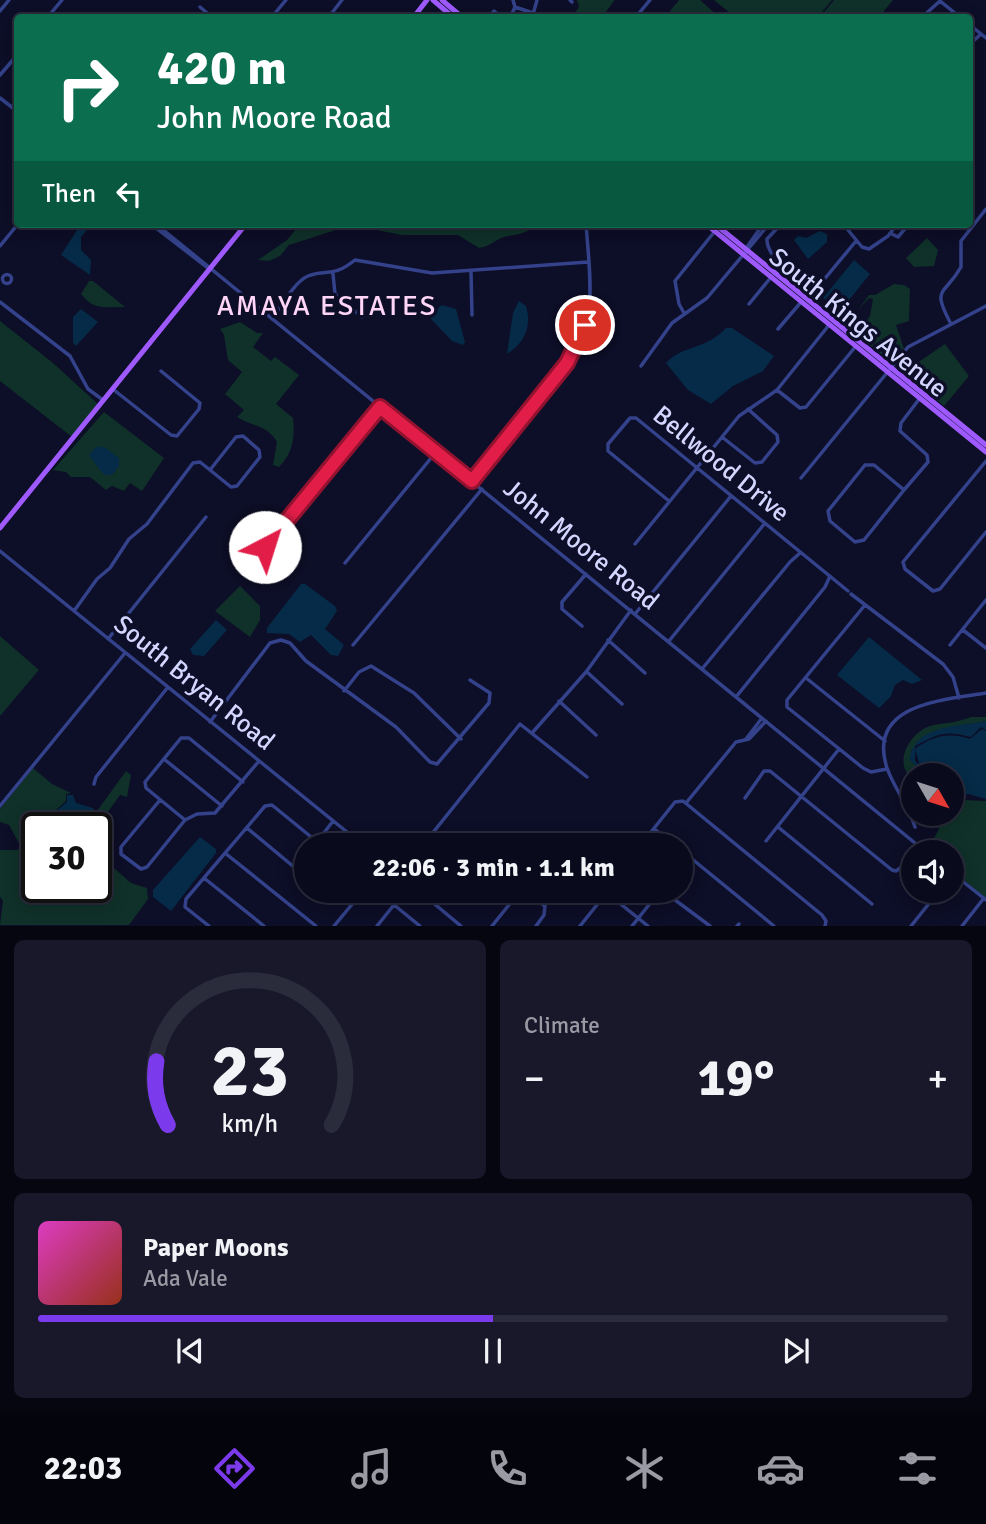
<!DOCTYPE html>
<meta charset="utf-8">
<style>
body{margin:0;font-family:Signika,sans-serif;background:#18182a;color:#f1f3f6;height:100vh;display:flex;flex-direction:column;font-size:26px;white-space:nowrap}
*{box-sizing:border-box;margin:0}
p{font-size:23px;color:#999aa4}
.icon{flex:none;width:38px;height:38px;fill:none;stroke:currentColor;stroke-width:2;stroke-linecap:round;stroke-linejoin:round}
.map{position:relative;height:926px;overflow:hidden}
.sheet{display:flex;flex-direction:column;gap:14px;padding:14px;background:#060610;flex:1}
.sheet>*{flex:none}
.hud{position:absolute;left:14px;top:14px;width:959px;height:214px;border-radius:7px;box-shadow:0 4px 18px #0003,0 0 0 2px #2a2b3b;background:#0b6e4f;color:#fff;overflow:hidden}
.needle{width:46px;rotate:129deg}
.buttons{position:absolute;left:901px;top:763px;display:grid;gap:14px}
.buttons a{display:grid;place-items:center;width:63px;height:63px;border-radius:50%;background:#0a0a1d;box-shadow:0 4px 18px #0003,0 0 0 2px #2a2b3b;font-size:35px}
.speed{position:absolute;left:21px;top:812px;display:flex;gap:14px;font-size:35px;font-weight:700;text-align:center}
.speed>*{display:grid;place-content:center;width:91px;height:91px;border-radius:50%;background:#0a0a1d;box-shadow:0 4px 18px #0003,0 0 0 2px #2a2b3b;line-height:1}
.speed .limit{border:4px solid #111;border-radius:10px;background:#fff;color:#111}
.pin{position:absolute;display:grid;place-items:center;width:60px;height:60px;color:#fff;margin:-30px;border:4px solid #fff;border-radius:50%;box-shadow:0 2px 7px #0007}
.me{position:absolute;width:77px;margin:-38px;rotate:40deg;stroke-linejoin:round;filter:drop-shadow(0 0 5px #0008)}
.turn{display:flex;align-items:center;gap:24px;height:147px;padding:0 28px;font-size:32px}
.turn .icon{width:91px;height:91px;stroke-width:2.5}
.turn b{display:block;font-size:49px;line-height:60px}
.then{display:flex;align-items:center;height:66px;padding:0 28px;background:#0003;gap:14px;font-size:26px}
.big{font-size:52px;font-weight:800;line-height:1.1}
.sheet .tile{flex:1;display:flex;flex-direction:column;justify-content:center;gap:10px;min-width:0;padding:0 24px;border-radius:10px;background:#18182a}
.sheet .dial{align-items:center;gap:0}
.dial svg{height:182px;overflow:visible;fill:none;stroke:#2a2b3b;stroke-width:7;stroke-linecap:round;text-anchor:middle}
.dial text{fill:#f1f3f6;stroke:none}
.song{display:flex;align-items:center;gap:21px}
.cover{width:84px;height:84px;border-radius:10px;background:linear-gradient(135deg,hsl(310 70% 55%),hsl(10 70% 35%))}
.played{height:7px;border-radius:4px;background:linear-gradient(90deg,#7c3aed 50%,#2a2b3b 50%)}
.keys{display:flex;justify-content:space-around;direction:ltr}
.heat{display:flex;justify-content:space-between;align-items:center;font-size:38px;direction:ltr}
.sheet .tiles{flex:1;display:grid;gap:14px;grid-template-columns:1fr 1fr}
.tile:last-child{grid-column:span 2}
.trip{position:absolute;left:294px;top:833px;width:399px;height:70px;border-radius:35px;background:#0a0a1d;box-shadow:0 4px 18px #0003,0 0 0 2px #2a2b3b;font-weight:800;line-height:70px;text-align:center}
.dock{display:flex;height:112px;justify-content:space-around;align-items:center;background:#04040c;color:#999aa4}
.dock .icon{width:49px;height:49px}
.dock .selected{color:#7c3aed}
.dock b{font-size:32px;color:#f1f3f6}
.map>svg:first-child{display:block}
</style>
<div class="map">
<svg width="986" height="926" viewBox="0 0 986 926">
<rect width="100%" height="100%" fill="#0d0e27"/>
<path fill="#0f3129" d="M577 0H614V1L602 17H572L579 7Z
M679 0H700L719 17H677L670 11Z
M714 0H832L818 17H735Z
M834 0H893L879 17H820Z
M293 224H439L451 227 536 224C526 235 517 234 504 237 494 240 490 247 479 248L458 235H402L351 225 289 245 280 256 269 261 258 260 287 240 297 228Z
M927 238 938 250 934 266 914 267 906 258Z
M89 281H93L125 307C107 306 95 312 81 294Z
M894 284 904 285 910 289 909 321 896 325 904 349 892 363 848 327 864 324 870 316 873 299 869 298 858 310 869 295H875Z
M0 321 53 363 99 405 72 437 0 381Z
M240 322 257 333H263L253 347 271 361 275 357 299 375 276 404 293 418C295 437 293 453 279 467L273 465 277 442C267 425 253 427 237 417L244 410 225 394 242 372 228 360 224 335 220 329Z
M945 344 969 376 944 406 895 366 906 352 917 363Z
M104 412 164 458 142 491 130 483 124 491 112 486 106 490 90 477H71L66 472 53 470Z
M240 586 260 606V620L250 637 215 611Z
M0 636 39 670 0 716Z
M971 717H986V721C955 728 931 724 911 751L915 764 925 775H914L913 779C891 764 911 729 934 725 947 723 958 722 971 717Z
M33 768 52 784 71 793 66 794V801L54 812 70 828H37V887H96V828H92L97 811 126 771 131 775 127 797 120 795 98 826 104 832 110 830 104 844 106 861 131 883 147 888 148 899 129 925H0L3 901 0 897V850H18L20 845 9 825 0 822V809Z
M965 800 986 801V898L952 871V852L927 851 939 829 936 814H952V805Z"/>
<path fill="#052b48" d="M81 224H92L81 237V250L91 260 90 275 61 255Z
M820 231 827 234V242L808 259 794 240 798 236 806 238Z
M854 260 870 274 840 311 823 298Z
M519 301 526 306C532 326 525 343 507 354L513 313Z
M442 305 456 309 465 342 463 345 452 341 431 319V314Z
M81 309 98 322 76 346 73 343V317Z
M726 328H732L774 356 763 371 733 386 711 404 688 390 666 363C682 345 706 350 726 328Z
M96 447H104L119 458V466L112 475H104L89 455Z
M301 584H305L335 606 337 611 325 629 344 645 338 656 331 655 311 635 300 642 289 634 267 633V628Z
M216 620 227 630 204 656 193 655 190 649Z
M869 637 922 680 912 684 903 680 895 685 891 696 879 708 837 675Z
M986 721V730L981 727 971 737C943 730 939 734 915 746V761L933 775H925L910 760C913 724 960 727 986 721Z
M982 729 986 731V799L968 794 952 796V775H935L929 767 920 766 915 749C932 736 949 732 970 739Z
M67 795H73L76 803 93 808 96 813 91 828H72L55 812 67 802Z
M200 837 216 849V853L171 911 153 897V890Z"/>
<g fill="none" stroke-linecap="round" stroke-linejoin="round">
<path stroke="#33428a" stroke-width="3.5" d="M513 0 515 7
M570 0 572 2
M200 7 213 18
M515 7 548 18
M0 11 9 0
M640 12 650 0
M489 17 494 11 502 18
M47 18 62 0
M271 18 286 0
M328 18 342 0
M510 18 515 7
M532 18 537 0
M921 18 940 1 961 18
M970 25 986 38
M970 44 981 34
M0 75 18 54
M0 98 18 112
M151 224 208 268
M156 224 926 852
M781 224 767 239C766 259 803 286 822 282L856 241
M843 224 862 247 869 249 888 236 897 224
M890 233 898 237 909 224
M0 246 18 224
M747 247 763 224
M471 271 472 315
M333 274 335 294 362 317
M2.5 279a4.5 4.5 0 1 1 9 0a4.5 4.5 0 1 1-9 0Z
M0 302 70 356 88 389 103 400
M749 304 772 276
M684 313 679 304 675 281 715 231
M272 319C281 307 294 282 308 276 328 268 331 279 355 260L432 273 588 262
M951 324C931 286 944 297 961 267V241L986 209
M778 329 802 301
M641 366 672 323 707 298 769 224
M114 390 171 435 177 436 199 409 200 403 161 371
M777 390 800 408 806 407 856 346
M243 436 259 450 260 457 237 486 231 487 210 470 236 437Z
M722 437 755 463 762 462 778 442 777 435 748 409
M986 461 903 562 905 569 933 591 940 589 986 532
M865 465H874L904 490 864 540 855 542 830 521 828 511Z
M801 478 908 347 986 306
M472 481C506 439 582 363 589 310 592 282 588 252 586 224
M904 490 928 462 927 455 900 431 901 423 920 398
M669 501 608 451V444L630 418H636L848 591
M635 544 739 416 777 390 829 325
M265 547 381 407
M0 551 363 845
M345 563 436 452
M851 594 943 664 953 677 959 698
M865 605 787 700V707L863 768 871 772 887 769
M74 611 97 579 110 568 129 539 147 524 193 463 200 462 210 470
M635 614 731 496
M582 626 562 609V602L586 574
M963 630 986 648
M108 639 206 517
M608 640 645 673
M669 641 765 523
M353 645 482 489
M950 645 986 600
M702 669 790 562 800 553
M587 672 622 704
M806 678 885 741
M344 691 359 672 371 666 414 693 461 739
M736 697 825 587 830 576
M559 701 596 735
M210 722 270 643 281 640 290 643 306 661 396 727 430 762 437 764 489 703 490 693 470 680
M532 733 586 672 631 610
M746 739 762 718
M164 759 222 806
M94 784 96 777 168 687
M745 798 764 771H770L892 870 896 871 914 858
M160 800 121 847V854L141 869 147 867 185 820 197 814 215 813 259 761
M686 803 736 742 749 739 766 721
M0 806 125 653
M185 820 146 788 145 782 181 738H189L243 782
M778 827 872 904
M915 827C909 806 894 788 887 768 866 703 945 700 986 693
M247 828 306 877
M654 829 675 845
M766 841 839 749
M317 842 333 821
M643 842 675 802 683 801 822 915 826 921 825 926
M423 845 520 724 587 777
M681 850 774 926
M225 853 316 926
M952 873 986 900
M204 878 264 926
M419 891 461 926
M525 891 545 906 544 915 536 926
M663 891 710 926
M607 893 648 926
M393 904 420 926
M209 926 185 907 186 899 265 806 272 805 321 845
M334 926 363 891
M377 926 405 891
M492 926 520 891
M580 926 608 891
M632 926 660 891
M737 926 739 924
M911 926 939 891
M962 926 984 898"/>
<path stroke="#9f5aff" stroke-width="5" d="M433 0 454 18
M442 0 463 18
M413 18 427 0
M706 224 986 452
M715 224 986 445
M0 528 246 224"/>
</g>
<g fill="none" stroke-linecap="round" stroke-linejoin="round">
<g stroke="#92132f" stroke-width="18">
<path id="route" d="M265 547 380 407 472 481 567 363 585 325"/>
</g>
<use href="#route" stroke="#e11d48" stroke-width="12"/>
</g>
<g text-anchor="middle" dominant-baseline="central" stroke-width="7" stroke-linejoin="round" paint-order="stroke">
<g font-size="26" fill="#d3d7ff" stroke="#0d0e27">
<text transform="translate(858 323) rotate(39)">South Kings Avenue</text>
<text transform="translate(721 464) rotate(39)">Bellwood Drive</text>
<text transform="translate(581 545) rotate(39)">John Moore Road</text>
<text transform="translate(194 683) rotate(39)">South Bryan Road</text>
</g>
<g font-size="28" letter-spacing="2" fill="#ffd5f8" stroke="#0d0e27">
<text x="327" y="306">AMAYA ESTATES</text>
</g>
</g>
</svg>
<div class="buttons">
<a><svg class="needle" viewBox="-14 -14 28 28"><path d="M0-13l5 13h-10z" fill="#e53935"/><path d="M0 13l5-13h-10z" fill="#999aa4"/></svg></a>
<a><svg class="icon" aria-label="sound" viewBox="0 0 24 24"><path d="M4 9h4l5-4v14l-5-4H4zM17 9q2 3 0 6"/></svg></a>
</div>
<div class="speed"><div class="limit">30</div></div>
<div class="pin" style="left:585px;top:325px;background:#d93025"><svg class="icon" aria-label="arrive" viewBox="0 0 24 24"><path d="M6 21V4h12l-3 4 3 4H6"/></svg></div>
<svg class="me" style="left:265px;top:547px" viewBox="-20 -20 40 40"><circle r="19" fill="#fff"/><path d="M0-13L10 11 0 6-10 11z" fill="#e11d48"/></svg>
<div class="trip">22:06 · 3 min · 1.1 km</div>
<div class="hud">
<div class="turn"><svg class="icon" aria-label="right" viewBox="0 0 24 24"><path d="M7 20v-9h11M14 6l5 5-5 5"/></svg><div><b>420 m</b>John Moore Road</div></div>
<div class="then">Then<svg class="icon" aria-label="left" viewBox="0 0 24 24"><path d="M17 20v-9H6M10 6l-5 5 5 5"/></svg></div>
</div>
</div>
<section class="sheet">
<div class="tiles">
<div class="tile dial"><svg viewBox="0 0 100 80">
<path d="M14 69A42 42 0 1 1 86 69"/>
<path d="M14 69A42 42 0 0 1 9 41" stroke="#7c3aed"/>
<text x="50" y="56" font-size="32" font-weight="700">23</text>
<text x="50" y="72" font-size="11">km/h</text>
</svg></div>
<div class="tile"><p>Climate</p>
<div class="heat"><a>−</a><b class="big">19°</b><a>+</a></div>
</div>
<div class="tile">
<div class="song"><i class="cover"></i><div><b>Paper Moons</b><p>Ada Vale</p></div></div>
<div class="played"></div>
<div class="keys"><svg class="icon" aria-label="previous" viewBox="0 0 24 24"><path d="M18 5L8 12l10 7zM5 5v14"/></svg><svg class="icon" aria-label="pause" viewBox="0 0 24 24"><path d="M8 5v14M16 5v14"/></svg><svg class="icon" aria-label="next" viewBox="0 0 24 24"><path d="M6 5l10 7-10 7zM19 5v14"/></svg></div>
</div>
</div>
</section>
<nav class="dock">
<b>22:03</b>
<svg class="icon selected" aria-label="directions" viewBox="0 0 24 24"><path d="M12 3l9 9-9 9-9-9zM9 14v-3h6M13 9l2 2-2 2"/></svg>
<svg class="icon" aria-label="music" viewBox="0 0 24 24"><path d="M9 18V5l10-2v13"/><circle cx="6" cy="18" r="3"/><circle cx="16" cy="16" r="3"/></svg>
<svg class="icon" aria-label="phone" viewBox="0 0 24 24"><path d="M5 4h4l2 5-3 2q2 4 5 5l2-3 5 2v4C11 20 4 13 5 4z"/></svg>
<svg class="icon" aria-label="climate" viewBox="0 0 24 24"><path d="M12 3v18M4 7l16 10M4 17L20 7"/></svg>
<svg class="icon" aria-label="car" viewBox="0 0 24 24"><path d="M5 17H2v-5l4-1 3-4h7l3 4 3 1v5h-3M9 17h6M6 11h13"/><circle cx="7" cy="17" r="2"/><circle cx="17" cy="17" r="2"/></svg>
<svg class="icon" aria-label="filters" viewBox="0 0 24 24"><path d="M4 7h16M4 17h16"/><circle cx="9" cy="7" r="2"/><circle cx="15" cy="17" r="2"/></svg>
</nav>
